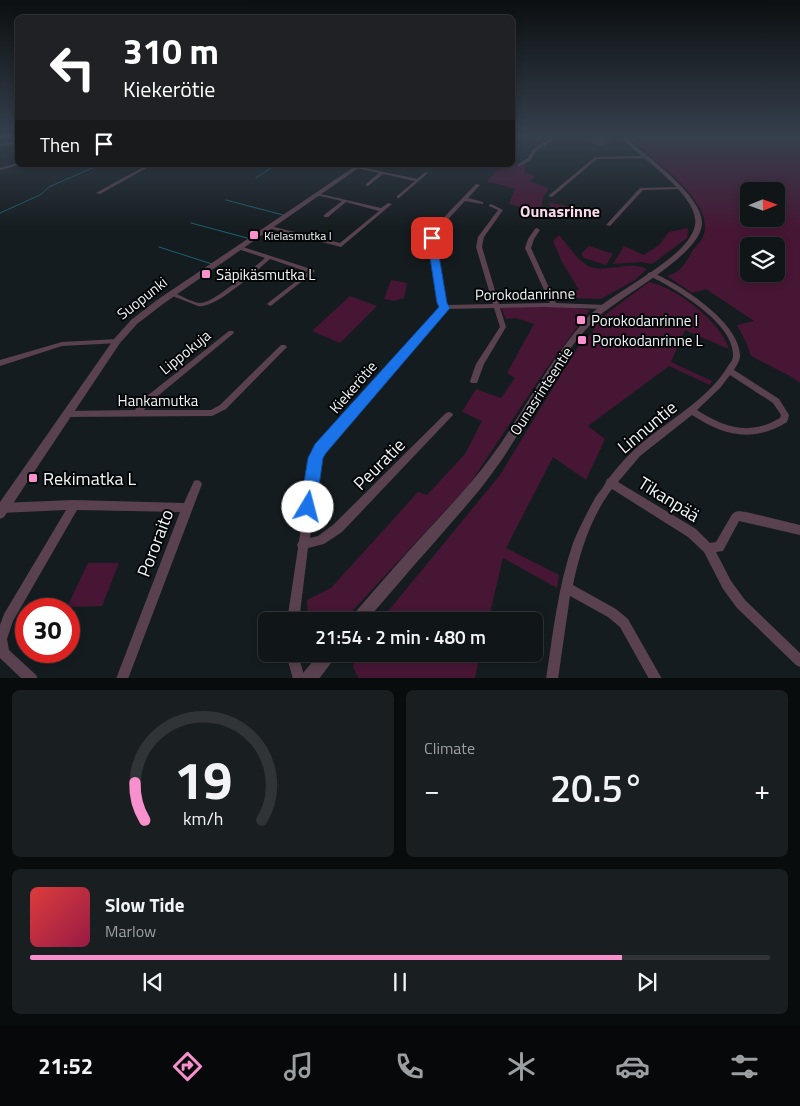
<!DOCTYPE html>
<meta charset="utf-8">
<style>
body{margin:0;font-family:"Titillium Web",sans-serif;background:#191e20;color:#f1f3f6;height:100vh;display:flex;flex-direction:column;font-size:19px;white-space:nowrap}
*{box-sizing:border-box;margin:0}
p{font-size:16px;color:#9c9fa1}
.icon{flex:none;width:28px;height:28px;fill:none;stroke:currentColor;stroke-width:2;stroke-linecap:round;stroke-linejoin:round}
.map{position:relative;height:678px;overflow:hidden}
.sheet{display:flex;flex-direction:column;gap:12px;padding:12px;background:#090c0d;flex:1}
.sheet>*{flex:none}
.hud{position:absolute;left:15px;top:15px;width:500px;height:152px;border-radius:8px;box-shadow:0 2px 8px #0003,0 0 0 1px #303436;background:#202124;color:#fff;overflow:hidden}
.needle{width:32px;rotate:89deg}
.tools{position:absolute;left:740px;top:182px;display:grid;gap:10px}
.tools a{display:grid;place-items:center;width:45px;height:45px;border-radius:8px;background:#101517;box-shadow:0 2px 8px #0003,0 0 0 1px #303436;font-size:25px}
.speed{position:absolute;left:15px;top:598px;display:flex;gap:10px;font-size:25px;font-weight:700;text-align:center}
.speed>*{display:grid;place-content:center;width:65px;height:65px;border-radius:50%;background:#101517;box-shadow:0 2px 8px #0003,0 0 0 1px #303436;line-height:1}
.speed .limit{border:8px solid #d22;background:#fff;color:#111}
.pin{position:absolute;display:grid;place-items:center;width:42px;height:42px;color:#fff;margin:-21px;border-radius:10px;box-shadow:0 2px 8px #0006}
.me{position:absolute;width:55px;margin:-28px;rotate:8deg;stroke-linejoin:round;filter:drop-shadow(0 0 4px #0008)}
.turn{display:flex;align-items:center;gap:18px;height:105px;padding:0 25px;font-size:22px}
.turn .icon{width:65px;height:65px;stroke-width:2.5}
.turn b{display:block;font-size:35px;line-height:42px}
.then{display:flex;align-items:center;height:48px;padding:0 25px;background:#0003;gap:10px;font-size:19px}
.big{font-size:38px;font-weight:600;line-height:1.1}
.sheet .card{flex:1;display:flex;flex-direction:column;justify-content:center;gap:8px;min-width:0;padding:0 18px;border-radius:8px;background:#191e20}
.sheet .dial{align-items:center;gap:0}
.dial svg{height:130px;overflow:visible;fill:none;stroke:#303436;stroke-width:7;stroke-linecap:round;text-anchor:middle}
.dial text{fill:#f1f3f6;stroke:none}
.song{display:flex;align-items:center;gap:15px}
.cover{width:60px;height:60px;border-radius:8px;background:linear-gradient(135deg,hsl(0 70% 55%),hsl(340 70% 35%))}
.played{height:5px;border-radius:2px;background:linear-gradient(90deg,#f790cd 80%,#303436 80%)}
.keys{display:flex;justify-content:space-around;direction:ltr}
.heat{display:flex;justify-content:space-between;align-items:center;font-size:28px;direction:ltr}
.sheet .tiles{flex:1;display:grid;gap:12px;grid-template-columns:1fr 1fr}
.card:last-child{grid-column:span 2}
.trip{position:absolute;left:258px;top:612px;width:285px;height:50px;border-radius:8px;background:#101517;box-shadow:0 2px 8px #0003,0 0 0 1px #303436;font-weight:600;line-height:50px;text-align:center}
.menu{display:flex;height:80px;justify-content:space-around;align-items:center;background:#060809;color:#9c9fa1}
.menu .icon{width:35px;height:35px}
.menu .active{color:#f790cd}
.menu b{font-size:22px;color:#f1f3f6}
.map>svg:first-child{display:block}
</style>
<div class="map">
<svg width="800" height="679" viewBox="0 0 800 679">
<rect width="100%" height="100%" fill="#151c1f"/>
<path fill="#461634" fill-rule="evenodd" d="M626 136H800V383L792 377 751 356 746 342 737 325 754 321 706 289 692 293 667 276C683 271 685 263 693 250 697 245 702 240 704 234 715 200 648 156 626 136ZM749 191H776V219H749ZM749 246H776V274H749Z
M513 163 526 164 524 173 536 176 530 181 549 189 543 197 541 210 536 211 509 204 515 189 487 181 502 165H512Z
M549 202 570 207H571L557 220 550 215Z
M688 228 687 238 652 264 640 262 613 264 624 246 644 255 659 245 669 232Z
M559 235C567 244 575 257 585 264 602 276 628 259 647 269L635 280 601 299 563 298 558 292 579 290 562 262 553 241Z
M589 246 613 254 606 265 584 258 581 254Z
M391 280 407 283 404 298 394 301 384 299Z
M649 282C677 288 721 322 729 349L685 330 671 362 712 381 710 385 669 366 588 426 605 439 586 480 553 457 506 548 559 575 557 588 503 558 488 621H380L500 475 579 345 592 333 598 320Z
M350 296 377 306 340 343 312 331Z
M554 305 590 310 544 372 469 485 343 621H308L307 600 331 588 418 492 427 495 465 454 482 421 462 412 476 389 501 398 515 378 507 373 534 324 516 318 506 319 501 308Z
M88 563H119L102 606 67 607Z
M356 654H480L475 678 359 679 353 667Z"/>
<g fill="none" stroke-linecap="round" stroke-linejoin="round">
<path stroke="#1b6175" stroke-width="1" d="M256 178 275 165
M226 200 283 215
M0 213 40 195 49 187 99 165
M191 223 247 238
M159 247 212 264"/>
<path fill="#5a414f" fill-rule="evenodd" d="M556 136H560L536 151 531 160 520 166H518V164L528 158 533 149Z
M18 141V143L0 146V144Z
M645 156 647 157 646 158 597 159 552 197 548 196 595 157Z
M18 163V165H19L0 170V168Z
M147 165H152L100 194 96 193Z
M431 165H435L432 168 430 167Z
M356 166 417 179 425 172 428 173 399 198H397V196L415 181 383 174 368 186H366V184L379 173 356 168Z
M476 184 480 185 468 198 483 202V204L465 201 451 216 434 237 445 303 447 305 493 304 476 247 478 237 498 210 489 206V205L491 204 503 210 484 237 482 247 499 304 550 303 525 248 528 239 535 229 537 228 540 230 534 239 531 248 556 303 605 305 608 307 605 309 543 307 500 308 506 327 484 364 477 383H471L470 381 476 364 500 327 494 308 447 309 324 452 320 458 310 538 318 536 334 524 446 413 449 412 452 413 453 415 342 532 324 544 308 548 299 621H287L298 548 297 545 299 541 312 458 318 446 442 307 439 303 428 237 447 214Z
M681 187 683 188V189L643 190 610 226 606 225 640 188Z
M316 193 381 208 388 203 392 204 341 247 268 228V226H270L340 243 379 211 346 202 328 217H324V215L342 201 316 195Z
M240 246 314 270 315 271 272 305 270 306 267 304 268 303 308 272 270 259C256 271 216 309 198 306L170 295 169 294 170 293 172 292C180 295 193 303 201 303 214 303 254 267 265 258L238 249 237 248Z
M650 272C678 282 741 323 740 356 740 361 736 366 734 370L779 399 789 415 787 422C753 443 724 436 692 415L640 456 618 482 696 529 710 543 716 542 731 516C735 510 739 511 746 512L800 525V535L739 521 723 551 716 552 731 581 745 600 800 653V667L796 665 737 608 723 589 704 552 688 537 612 489C591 517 580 551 573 585L616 609 628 619 662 679H649L620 627 608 617 570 596 558 679H546C553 633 558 587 573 543 579 528 587 513 595 498 599 492 605 486 607 479L609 478C616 469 623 460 632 452 663 422 705 404 728 366 730 363 733 360 733 356 735 323 674 288 648 275L647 274ZM730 375 773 403 781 415 780 418C750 436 725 428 697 410L720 388Z
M229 331H233L234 333 148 404 144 410H211L220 405 281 345H285L287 347 285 349 226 409 212 416 67 417 64 416 63 414 64 412 67 411 135 410 142 400Z
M117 339H119L120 341 119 343 62 346 0 366V360L62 342Z
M197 480 200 481 202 484 128 679H116L180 512 77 510 13 621 7 639 9 650 36 675 38 679H22L0 658V625L4 614 66 510 0 513V503L74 500 184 503 194 481Z
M286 654H298L305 679H293Z"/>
<path fill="#5a414f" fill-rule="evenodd" d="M619 136H623C643 153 704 196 702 224 700 256 620 296 597 318 554 359 532 418 498 465 479 493 455 518 433 544 410 569 389 595 366 621H350L352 616C377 587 401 559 427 531 449 507 472 483 491 457 525 411 549 359 588 317 612 291 689 259 695 225 701 196 637 155 619 136Z
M357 165H363L163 304 137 324 120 343 4 517 0 519V502L114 339 131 320 157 300Z
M319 654H337L334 659 319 679H301L303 673Z"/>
</g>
<path fill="#3b4245" d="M612 136 610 141 603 146 591 143 592 137Z"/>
<path fill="#303638" d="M612 136 610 141 603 146 605 140Z"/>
<path fill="#454d50" stroke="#303638" d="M595 136H611L605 140 592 137Z"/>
<linearGradient id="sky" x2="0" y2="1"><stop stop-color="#0c0f11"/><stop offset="0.59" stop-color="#35404d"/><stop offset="1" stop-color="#35404d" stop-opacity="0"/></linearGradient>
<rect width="800" height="231" fill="url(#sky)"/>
<path fill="#1a73e8" stroke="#114b97" d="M432 236 436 238 447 303 450 308 326 453 323 458 316 507 314 513 308 515 302 513 300 507 308 458 315 444 439 307 437 303 427 238Z"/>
<g fill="#f790cd" stroke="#040607" stroke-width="2">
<rect x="249" y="230" width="10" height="10" rx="2.5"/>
<rect x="201" y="269" width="10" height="10" rx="2.5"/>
<rect x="576" y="315" width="10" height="10" rx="2.5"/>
<rect x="577" y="335" width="10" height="10" rx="2.5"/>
<rect x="28" y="473" width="10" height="10" rx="2.5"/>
</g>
<g text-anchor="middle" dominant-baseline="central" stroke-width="4" stroke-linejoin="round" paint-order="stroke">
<g font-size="12" fill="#f0f5f7" stroke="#040607" text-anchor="start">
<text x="264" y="235">Kielasmutka I</text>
</g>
<g font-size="15" fill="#f0f5f7" stroke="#040607" text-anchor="start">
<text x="216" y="274">Säpikäsmutka L</text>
<text x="591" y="320">Porokodanrinne I</text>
<text x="592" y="340">Porokodanrinne L</text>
</g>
<g font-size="15" fill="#f0f5f7" stroke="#040607">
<text transform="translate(525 294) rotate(-1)">Porokodanrinne</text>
<text transform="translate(142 298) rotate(-38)">Suopunki</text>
<text transform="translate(185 352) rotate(-39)">Lippokuja</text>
<text transform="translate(353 387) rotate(-49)">Kiekerötie</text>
<text transform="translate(541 391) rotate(-57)">Ounasrinteentie</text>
<text x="158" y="400">Hankamutka</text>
</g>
<g font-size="16" font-weight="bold" fill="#f9daea" stroke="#040607">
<text x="560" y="211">Ounasrinne</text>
</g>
<g font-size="18" fill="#f0f5f7" stroke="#040607">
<text transform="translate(647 427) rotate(-40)">Linnuntie</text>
<text transform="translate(379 464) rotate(-45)">Peuratie</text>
<text transform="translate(669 499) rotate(32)">Tikanpää</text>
<text transform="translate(155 543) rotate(-69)">Pororaito</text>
</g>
<g font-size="18" fill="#f0f5f7" stroke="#040607" text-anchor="start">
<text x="43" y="478">Rekimatka L</text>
</g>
</g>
</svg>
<div class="tools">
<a><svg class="needle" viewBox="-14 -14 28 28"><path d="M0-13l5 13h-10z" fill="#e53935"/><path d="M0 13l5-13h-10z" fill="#9c9fa1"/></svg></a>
<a><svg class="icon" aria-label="layers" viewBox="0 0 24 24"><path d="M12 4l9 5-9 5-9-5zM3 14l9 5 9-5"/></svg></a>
</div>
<div class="speed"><div class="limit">30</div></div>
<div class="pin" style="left:432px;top:238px;background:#d93025"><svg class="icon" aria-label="arrive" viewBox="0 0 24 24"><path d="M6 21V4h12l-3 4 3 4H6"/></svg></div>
<svg class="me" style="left:308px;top:507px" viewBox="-20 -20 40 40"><circle r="19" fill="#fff"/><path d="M0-13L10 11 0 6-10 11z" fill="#1a73e8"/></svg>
<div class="trip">21:54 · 2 min · 480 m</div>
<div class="hud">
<div class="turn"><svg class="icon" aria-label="left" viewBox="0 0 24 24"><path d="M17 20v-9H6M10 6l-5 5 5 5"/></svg><div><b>310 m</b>Kiekerötie</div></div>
<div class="then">Then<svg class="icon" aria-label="arrive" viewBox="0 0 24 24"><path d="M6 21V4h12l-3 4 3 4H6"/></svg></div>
</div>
</div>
<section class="sheet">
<div class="tiles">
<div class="card dial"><svg viewBox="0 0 100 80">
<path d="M14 69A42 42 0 1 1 86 69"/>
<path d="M14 69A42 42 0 0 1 8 46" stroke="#f790cd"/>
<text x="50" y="56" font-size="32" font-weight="700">19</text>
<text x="50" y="72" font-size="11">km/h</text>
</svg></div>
<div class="card"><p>Climate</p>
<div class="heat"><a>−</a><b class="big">20.5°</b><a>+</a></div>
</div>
<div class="card">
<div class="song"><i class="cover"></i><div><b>Slow Tide</b><p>Marlow</p></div></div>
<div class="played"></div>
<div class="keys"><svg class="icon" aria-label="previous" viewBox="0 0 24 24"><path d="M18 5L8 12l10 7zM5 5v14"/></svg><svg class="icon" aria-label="pause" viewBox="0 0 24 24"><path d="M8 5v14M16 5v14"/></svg><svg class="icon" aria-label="next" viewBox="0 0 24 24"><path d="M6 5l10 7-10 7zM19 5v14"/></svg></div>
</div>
</div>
</section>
<nav class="menu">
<b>21:52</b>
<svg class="icon active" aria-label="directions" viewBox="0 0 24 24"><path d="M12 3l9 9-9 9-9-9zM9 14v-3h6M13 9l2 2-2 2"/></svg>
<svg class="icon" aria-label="music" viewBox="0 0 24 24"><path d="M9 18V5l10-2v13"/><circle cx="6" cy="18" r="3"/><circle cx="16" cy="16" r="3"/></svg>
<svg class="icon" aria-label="phone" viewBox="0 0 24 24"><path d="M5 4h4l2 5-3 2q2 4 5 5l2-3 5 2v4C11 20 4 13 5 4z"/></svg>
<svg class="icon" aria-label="climate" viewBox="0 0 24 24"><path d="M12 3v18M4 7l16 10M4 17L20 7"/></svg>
<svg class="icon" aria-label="car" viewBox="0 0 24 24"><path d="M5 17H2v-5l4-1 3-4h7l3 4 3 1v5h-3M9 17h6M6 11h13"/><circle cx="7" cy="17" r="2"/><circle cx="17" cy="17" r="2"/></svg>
<svg class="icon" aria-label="filters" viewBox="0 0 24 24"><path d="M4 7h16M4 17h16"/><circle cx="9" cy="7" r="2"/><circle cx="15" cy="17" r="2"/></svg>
</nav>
